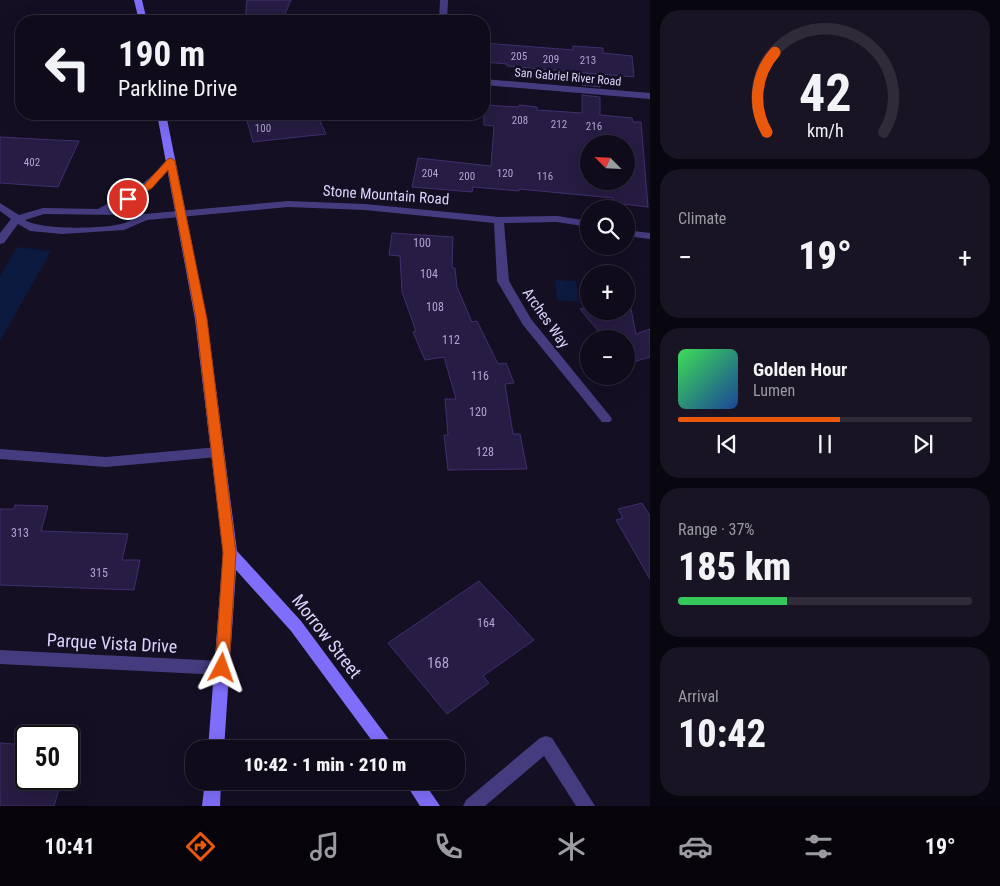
<!DOCTYPE html>
<meta charset="utf-8">
<style>
body{margin:0;font-family:"Roboto Condensed",sans-serif;background:#181423;color:#f1f3f6;height:100vh;display:flex;flex-direction:column;font-size:19px;white-space:nowrap}
*{box-sizing:border-box;margin:0}
p{font-size:16px;color:#9b9ba2}
.icon{flex:none;width:28px;height:28px;fill:none;stroke:currentColor;stroke-width:2;stroke-linecap:round;stroke-linejoin:round}
.map{position:relative;flex:1;overflow:hidden}
.side{display:flex;flex-direction:column;gap:10px;padding:10px;background:#08060e;width:350px}
.side>*{flex:none}
.hud{position:absolute;left:15px;top:15px;width:475px;height:105px;border-radius:20px;box-shadow:0 5px 20px #0002,0 0 0 1px #2f2b39;background:#0f0b1a;color:#f1f3f6;overflow:hidden}
.needle{width:32px;rotate:294deg}
.tools{position:absolute;left:580px;top:135px;display:grid;gap:10px}
.tools a{display:grid;place-items:center;width:55px;height:55px;border-radius:50%;background:#0f0b1a;box-shadow:0 5px 20px #0002,0 0 0 1px #2f2b39;font-size:25px}
.speed{position:absolute;left:15px;top:725px;display:flex;gap:10px;font-size:25px;font-weight:700;text-align:center}
.speed>*{display:grid;place-content:center;width:65px;height:65px;border-radius:50%;background:#0f0b1a;box-shadow:0 5px 20px #0002,0 0 0 1px #2f2b39;line-height:1}
.speed .limit{border:2px solid #111;border-radius:8px;background:#fff;color:#111}
.pin{position:absolute;display:grid;place-items:center;width:42px;height:42px;color:#fff;margin:-21px;border:2px solid #fff;border-radius:50%;box-shadow:0 1px 5px #0007}
.me{position:absolute;width:55px;margin:-28px;rotate:4deg;stroke-linejoin:round;filter:drop-shadow(0 0 4px #0008)}
.turn{display:flex;align-items:center;gap:18px;height:105px;padding:0 20px;font-size:22px}
.turn .icon{width:65px;height:65px;stroke-width:2.5}
.turn b{display:block;font-size:35px;line-height:42px}
.big{font-size:38px;font-weight:800;line-height:1.1}
.side .widget{flex:1;display:flex;flex-direction:column;justify-content:center;gap:8px;min-width:0;padding:0 18px;border-radius:20px;background:#181423}
.side .dial{align-items:center;gap:0}
.dial svg{height:130px;overflow:visible;fill:none;stroke:#2f2b39;stroke-width:7;stroke-linecap:round;text-anchor:middle}
.dial text{fill:#f1f3f6;stroke:none}
.song{display:flex;align-items:center;gap:15px}
.cover{width:60px;height:60px;border-radius:8px;background:linear-gradient(135deg,hsl(130 70% 55%),hsl(220 70% 35%))}
.played{height:5px;border-radius:2px;background:linear-gradient(90deg,#ea580c 55%,#2f2b39 55%)}
.keys{display:flex;justify-content:space-around;direction:ltr}
.heat{display:flex;justify-content:space-between;align-items:center;font-size:28px;direction:ltr}
.charge{height:8px;border-radius:4px;background:linear-gradient(90deg,#34c759 37%,#2f2b39 0)}
.trip{position:absolute;left:185px;top:740px;width:280px;height:50px;border-radius:20px;background:#0f0b1a;box-shadow:0 5px 20px #0002,0 0 0 1px #2f2b39;font-weight:800;line-height:50px;text-align:center}
.menu{display:flex;height:80px;justify-content:space-around;align-items:center;background:#06040a;color:#9b9ba2}
.menu .icon{width:35px;height:35px}
.menu .active{color:#ea580c}
.menu b{font-size:22px;color:#f1f3f6}
main{display:flex;flex:1;min-height:0}
.map>svg:first-child{display:block}
</style>
<main>
<div class="map">
<svg width="650" height="806" viewBox="0 0 650 806">
<rect width="100%" height="100%" fill="#140f23"/>
<path fill="#0c1a3f" d="M17 247 51 251 0 341V276Z
M555 280 576 281 579 302 557 300Z"/>
<path fill="#271c43" stroke="#412f6e" fill-rule="evenodd" d="M247 0H291L282 21H245Z
M484 43 573 50V46L603 48V53L632 56 634 77 507 66V64L484 62Z
M583 74H599L600 87 582 85Z
M582 95 600 97V115L632 118 633 122H641L648 207 613 203V198L519 189V191L473 187 472 192 412 187 418 158 491 166 494 126 484 125V105L518 107 519 105 537 107V110L582 113ZM589 144H626V181H589Z
M251 114H317L326 134 253 142 246 117H252Z
M0 137 55 140 79 141 58 187 0 183Z
M392 233 453 237 452 268H455L457 287 472 322 477 321 498 364 506 363 514 383 505 384 513 434H520L527 469 448 470 444 435H448L445 399H456L444 357 425 360 413 332 416 331 402 292 400 256 389 255Z
M626 284 636 334 650 329V357L626 364V339H605L580 309 589 306V311H626Z
M642 503 650 516V579L616 520 623 518 618 509Z
M15 505 48 506 41 531 128 534 122 560H140L134 590 0 585V509H14Z
M479 581 534 640 483 676 489 683 447 714 388 643Z
M0 743 26 745V779H62L54 806H0Z"/>
<g fill="none" stroke-linecap="round" stroke-linejoin="round">
<path fill="#453c80" fill-rule="evenodd" d="M218 447 222 449 224 452 222 455 218 457 106 467 0 459V449L106 457Z"/>
<path fill="#453c80" fill-rule="evenodd" d="M440 0H448L447 21H439Z
M484 79 650 93V99L484 85Z
M171 158 176 161C160 183 138 199 113 209H124L145 214 288 201 365 204 499 217 557 216 589 221V227L557 222 504 223 509 281 531 319 610 416 612 419 610 422H602L523 325 497 281 494 223 365 210 288 207 147 220 124 230 62 234 30 231 18 224 4 243 0 244V233L11 219 0 211V203L19 215 43 208 98 209 137 188 153 175 168 159ZM44 214 124 215 135 218C130 220 126 223 121 224 102 229 40 230 25 220Z
M626 230 650 233V239L626 236Z
M0 650 222 661 227 663 230 668 227 673 222 675 0 664Z
M546 736 552 738 595 806H576L544 756 485 806H463L466 800 540 738Z"/>
<path fill="#7e6ef9" fill-rule="evenodd" d="M134 0H142L147 21H139Z
M157 114H166L207 319 237 551 301 621 396 749H378L291 631 236 570 224 749H208L223 553 195 319Z
M205 781H221L220 806H202Z
M404 781H423L440 806H420Z"/>
</g>
<path fill="#ea580c" stroke="#983908" d="M171 158 175 161 207 319 236 553 229 668 227 673 222 675 217 673 215 668 223 553 196 319 168 170 152 188 131 201 128 202 123 199 145 184 168 159Z"/>
<g text-anchor="middle" dominant-baseline="central" stroke-width="5" stroke-linejoin="round" paint-order="stroke">
<g font-size="11" fill="#afa5ce">
<text x="519" y="56">205</text>
<text x="551" y="59">209</text>
<text x="588" y="60">213</text>
<text x="520" y="120">208</text>
<text x="559" y="124">212</text>
<text x="594" y="126">216</text>
<text x="263" y="128">100</text>
<text x="32" y="162">402</text>
<text x="430" y="173">204</text>
<text x="505" y="173">120</text>
<text x="467" y="176">200</text>
<text x="545" y="176">116</text>
</g>
<g font-size="12" fill="#dcd3fd" stroke="#140f23">
<text transform="translate(568 77) rotate(5)">San Gabriel River Road</text>
</g>
<g font-size="12" fill="#afa5ce">
<text x="422" y="243">100</text>
<text x="429" y="274">104</text>
<text x="435" y="307">108</text>
<text x="451" y="340">112</text>
<text x="480" y="376">116</text>
<text x="478" y="412">120</text>
<text x="485" y="452">128</text>
<text x="20" y="533">313</text>
<text x="99" y="573">315</text>
<text x="486" y="623">164</text>
</g>
<g font-size="15" fill="#dcd3fd" stroke="#140f23">
<text transform="translate(386 195) rotate(4)">Stone Mountain Road</text>
<text transform="translate(546 318) rotate(55)">Arches Way</text>
</g>
<g font-size="15" fill="#afa5ce">
<text x="438" y="663">168</text>
</g>
<g font-size="18" fill="#dcd3fd" stroke="#140f23">
<text transform="translate(327 636) rotate(52)">Morrow Street</text>
<text transform="translate(112 643) rotate(3)">Parque Vista Drive</text>
</g>
</g>
</svg>
<div class="tools">
<a><svg class="needle" viewBox="-14 -14 28 28"><path d="M0-13l5 13h-10z" fill="#e53935"/><path d="M0 13l5-13h-10z" fill="#9b9ba2"/></svg></a>
<a><svg class="icon" aria-label="search" viewBox="0 0 24 24"><circle cx="10" cy="10" r="6"/><path d="M15 15l6 6"/></svg></a>
<a>+</a>
<a>−</a>
</div>
<div class="speed"><div class="limit">50</div></div>
<div class="pin" style="left:128px;top:199px;background:#d93025"><svg class="icon" aria-label="arrive" viewBox="0 0 24 24"><path d="M6 21V4h12l-3 4 3 4H6"/></svg></div>
<svg class="me" style="left:222px;top:668px" viewBox="-20 -20 40 40"><path d="M0-17L14 15 0 8-14 15z" fill="#ea580c" stroke="#fff" stroke-width="4"/></svg>
<div class="trip">10:42 · 1 min · 210 m</div>
<div class="hud">
<div class="turn"><svg class="icon" aria-label="left" viewBox="0 0 24 24"><path d="M17 20v-9H6M10 6l-5 5 5 5"/></svg><div><b>190 m</b>Parkline Drive</div></div>
</div>
</div>
<section class="side">
<div class="widget dial"><svg viewBox="0 0 100 80">
<path d="M14 69A42 42 0 1 1 86 69"/>
<path d="M14 69A42 42 0 0 1 19 20" stroke="#ea580c"/>
<text x="50" y="56" font-size="32" font-weight="700">42</text>
<text x="50" y="72" font-size="11">km/h</text>
</svg></div>
<div class="widget"><p>Climate</p>
<div class="heat"><a>−</a><b class="big">19°</b><a>+</a></div>
</div>
<div class="widget">
<div class="song"><i class="cover"></i><div><b>Golden Hour</b><p>Lumen</p></div></div>
<div class="played"></div>
<div class="keys"><svg class="icon" aria-label="previous" viewBox="0 0 24 24"><path d="M18 5L8 12l10 7zM5 5v14"/></svg><svg class="icon" aria-label="pause" viewBox="0 0 24 24"><path d="M8 5v14M16 5v14"/></svg><svg class="icon" aria-label="next" viewBox="0 0 24 24"><path d="M6 5l10 7-10 7zM19 5v14"/></svg></div>
</div>
<div class="widget"><p>Range · 37%</p><b class="big">185 km</b><div class="charge"></div></div>
<div class="widget"><p>Arrival</p><b class="big">10:42</b></div>
</section>
</main>
<nav class="menu">
<b>10:41</b>
<svg class="icon active" aria-label="directions" viewBox="0 0 24 24"><path d="M12 3l9 9-9 9-9-9zM9 14v-3h6M13 9l2 2-2 2"/></svg>
<svg class="icon" aria-label="music" viewBox="0 0 24 24"><path d="M9 18V5l10-2v13"/><circle cx="6" cy="18" r="3"/><circle cx="16" cy="16" r="3"/></svg>
<svg class="icon" aria-label="phone" viewBox="0 0 24 24"><path d="M5 4h4l2 5-3 2q2 4 5 5l2-3 5 2v4C11 20 4 13 5 4z"/></svg>
<svg class="icon" aria-label="climate" viewBox="0 0 24 24"><path d="M12 3v18M4 7l16 10M4 17L20 7"/></svg>
<svg class="icon" aria-label="car" viewBox="0 0 24 24"><path d="M5 17H2v-5l4-1 3-4h7l3 4 3 1v5h-3M9 17h6M6 11h13"/><circle cx="7" cy="17" r="2"/><circle cx="17" cy="17" r="2"/></svg>
<svg class="icon" aria-label="filters" viewBox="0 0 24 24"><path d="M4 7h16M4 17h16"/><circle cx="9" cy="7" r="2"/><circle cx="15" cy="17" r="2"/></svg>
<b>19°</b>
</nav>
